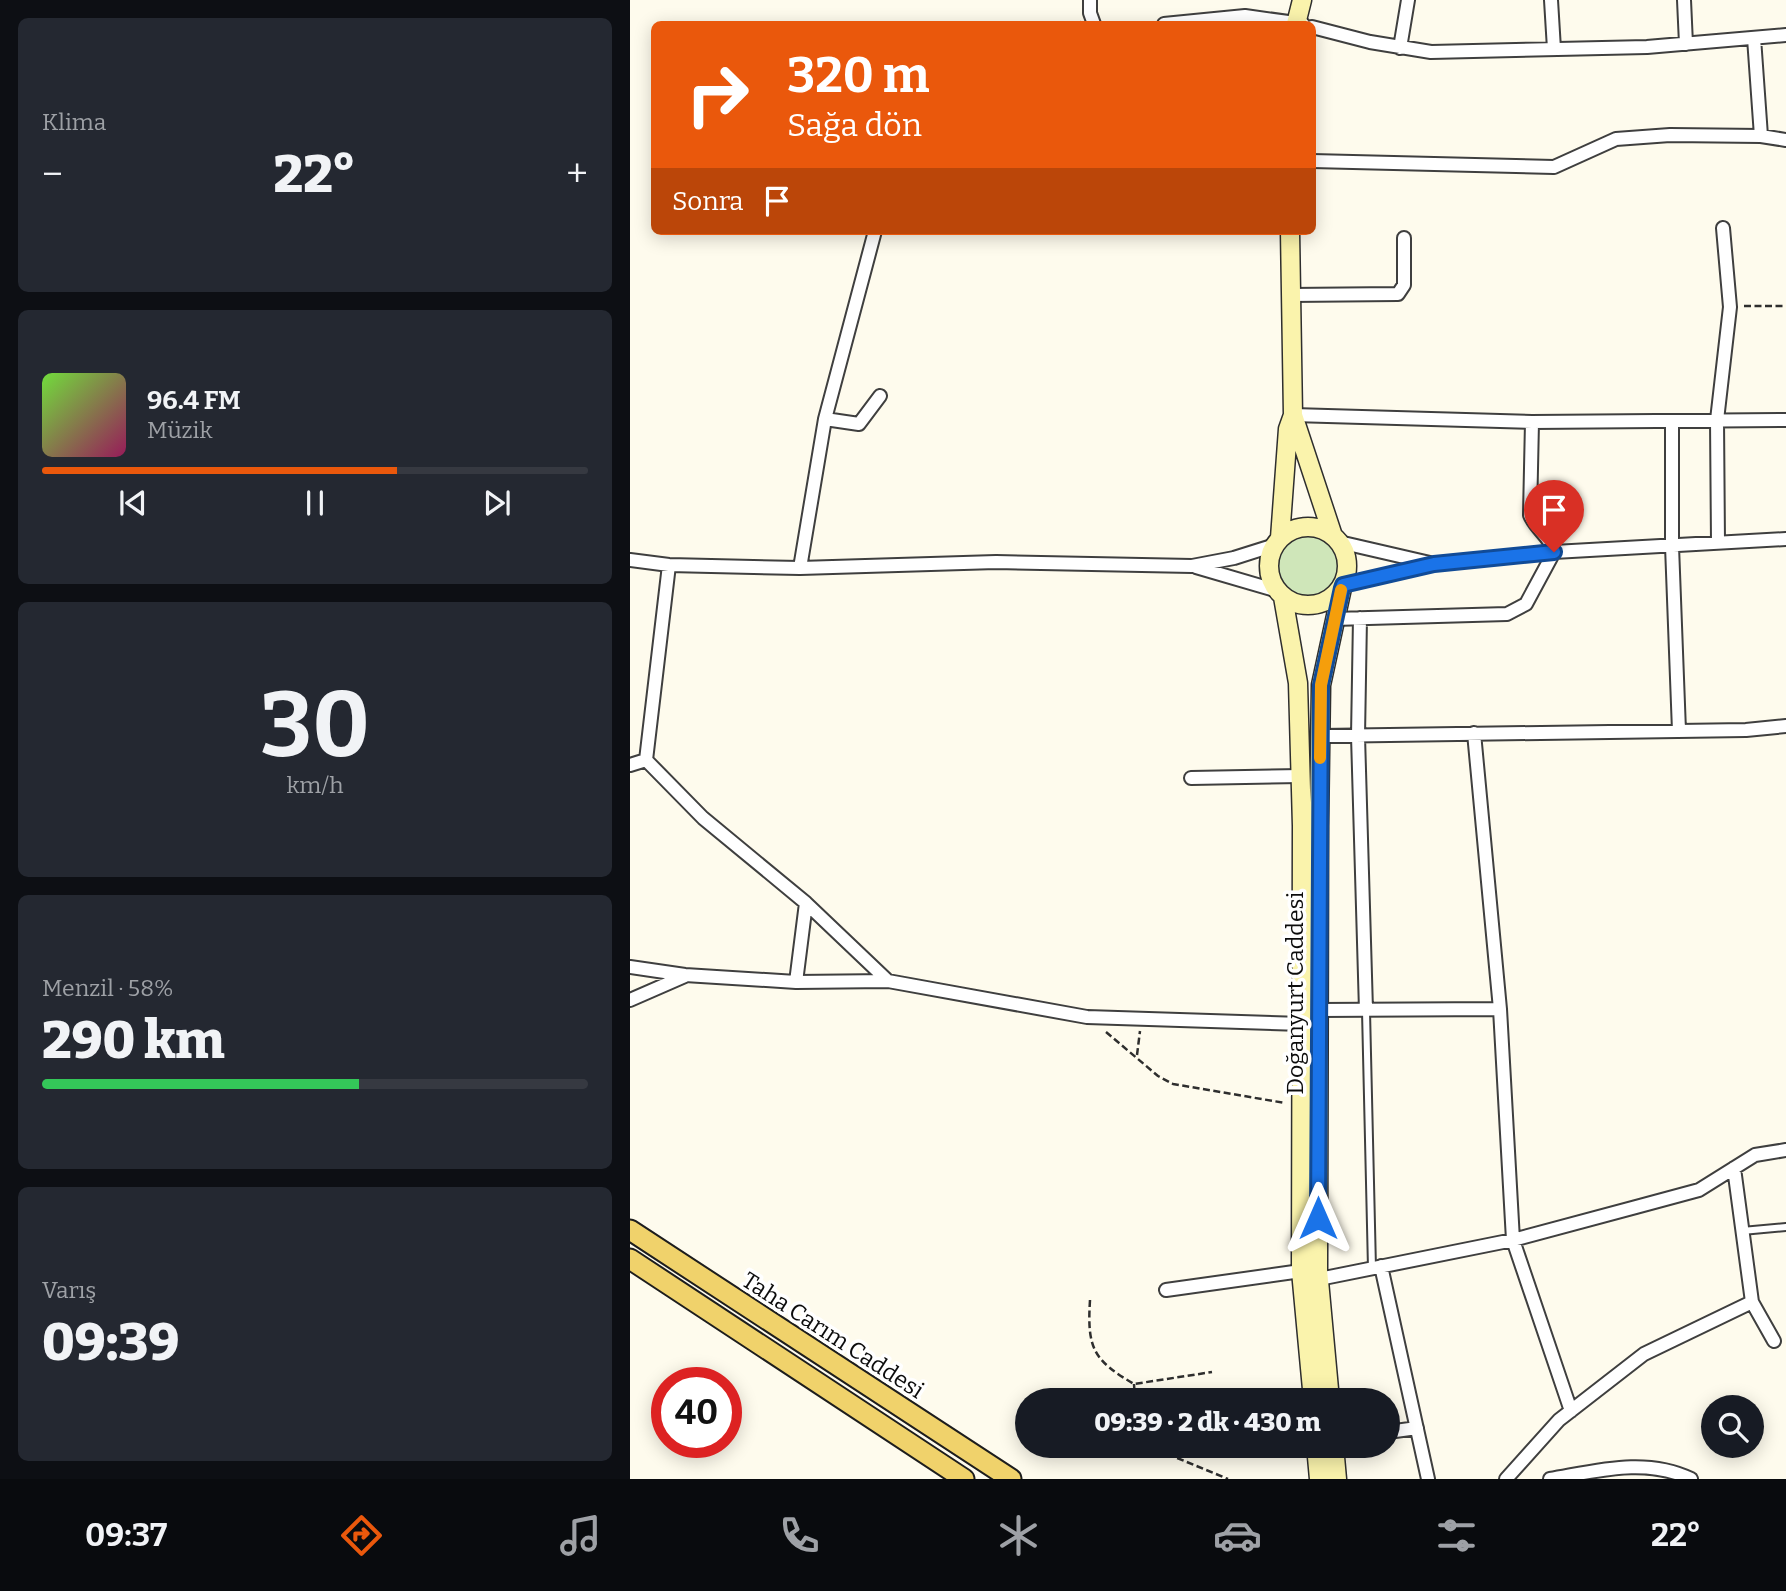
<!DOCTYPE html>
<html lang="tr">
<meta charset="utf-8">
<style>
body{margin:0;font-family:Bitter,serif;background:#242831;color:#f1f3f6;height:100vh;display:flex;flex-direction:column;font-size:26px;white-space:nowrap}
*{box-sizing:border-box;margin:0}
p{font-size:23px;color:#9ea1a6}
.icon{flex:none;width:38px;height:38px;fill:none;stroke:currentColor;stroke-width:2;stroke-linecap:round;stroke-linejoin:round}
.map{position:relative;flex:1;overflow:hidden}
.panel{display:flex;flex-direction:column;gap:18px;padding:18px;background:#0d0f14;width:630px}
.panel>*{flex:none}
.top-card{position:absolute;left:21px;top:21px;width:665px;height:214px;border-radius:10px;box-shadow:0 4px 18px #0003;background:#ea580c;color:#fff;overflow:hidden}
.buttons{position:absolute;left:1071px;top:1395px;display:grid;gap:14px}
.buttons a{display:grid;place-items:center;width:63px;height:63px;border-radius:50%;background:#171b24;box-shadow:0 4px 18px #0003;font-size:35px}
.speed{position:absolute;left:21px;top:1367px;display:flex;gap:14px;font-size:35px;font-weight:700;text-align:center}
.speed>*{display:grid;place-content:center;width:91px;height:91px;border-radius:50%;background:#171b24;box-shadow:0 4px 18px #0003;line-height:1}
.speed .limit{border:10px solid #d22;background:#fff;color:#111}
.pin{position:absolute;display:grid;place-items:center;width:60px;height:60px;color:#fff;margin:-72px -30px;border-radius:50% 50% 50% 0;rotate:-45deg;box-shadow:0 0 7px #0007}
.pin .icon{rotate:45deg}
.me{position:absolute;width:77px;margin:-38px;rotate:0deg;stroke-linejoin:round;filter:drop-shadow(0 0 5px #0008)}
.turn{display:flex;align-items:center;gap:24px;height:147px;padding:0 21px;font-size:32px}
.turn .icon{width:91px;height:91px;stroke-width:2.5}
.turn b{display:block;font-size:49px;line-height:60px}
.then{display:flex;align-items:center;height:66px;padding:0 21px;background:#0003;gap:14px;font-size:26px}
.big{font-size:52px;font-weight:800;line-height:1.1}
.panel .tile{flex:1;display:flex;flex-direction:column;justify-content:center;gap:10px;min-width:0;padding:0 24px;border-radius:10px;background:#242831}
.panel .dial{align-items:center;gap:0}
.dial b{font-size:91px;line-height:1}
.song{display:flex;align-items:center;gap:21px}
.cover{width:84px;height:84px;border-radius:10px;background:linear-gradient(135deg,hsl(100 70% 55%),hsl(330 70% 35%))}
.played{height:7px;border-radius:4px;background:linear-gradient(90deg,#ea580c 65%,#363941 65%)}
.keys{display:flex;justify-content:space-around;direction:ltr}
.heat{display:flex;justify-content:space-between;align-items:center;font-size:38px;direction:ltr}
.charge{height:10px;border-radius:5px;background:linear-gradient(90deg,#34c759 58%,#363941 0)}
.trip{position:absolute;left:385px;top:1388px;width:385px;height:70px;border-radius:35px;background:#171b24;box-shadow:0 4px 18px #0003;font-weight:800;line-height:70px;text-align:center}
.tab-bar{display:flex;height:112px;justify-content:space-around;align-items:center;background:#090b0e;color:#9ea1a6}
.tab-bar .icon{width:49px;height:49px}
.tab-bar .current{color:#ea580c}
.tab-bar b{font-size:32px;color:#f1f3f6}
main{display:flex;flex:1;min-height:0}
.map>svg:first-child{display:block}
</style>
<main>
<section class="panel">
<div class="tile"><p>Klima</p>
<div class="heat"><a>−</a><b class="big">22°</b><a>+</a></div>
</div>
<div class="tile">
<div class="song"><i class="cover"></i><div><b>96.4 FM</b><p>Müzik</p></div></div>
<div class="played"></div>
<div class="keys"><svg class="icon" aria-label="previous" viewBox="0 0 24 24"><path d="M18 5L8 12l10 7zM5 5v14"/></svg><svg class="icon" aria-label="pause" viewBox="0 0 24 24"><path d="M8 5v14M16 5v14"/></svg><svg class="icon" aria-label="next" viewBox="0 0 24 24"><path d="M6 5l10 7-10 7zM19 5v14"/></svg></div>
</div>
<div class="tile dial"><b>30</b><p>km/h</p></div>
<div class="tile"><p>Menzil · 58%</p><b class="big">290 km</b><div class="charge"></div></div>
<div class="tile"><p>Varış</p><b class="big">09:39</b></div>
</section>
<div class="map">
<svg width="1156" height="1479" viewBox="0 0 1156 1479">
<rect width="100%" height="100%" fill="#fefbed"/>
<path fill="#cfe6b9" d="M645 566a33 33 0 1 1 66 0a33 33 0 1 1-66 0Z"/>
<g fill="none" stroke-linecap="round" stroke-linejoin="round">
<g stroke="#3f3f3f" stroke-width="10">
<path id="lane" d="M736 1011 742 1268
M1112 1231 1156 1227"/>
</g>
<g stroke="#3f3f3f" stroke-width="16">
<path id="street" d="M460 0V13L464 24
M921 0 924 49
M1054 0 1056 44
M534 24 615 16 673 24
M682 27 740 42 801 52 1017 47 1156 35
M1124 38 1131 136
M770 48 778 0
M682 161 924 167 986 139 1040 135 1131 136 1156 140
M660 295 768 294 774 285V238
M663 415 902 422 1156 420
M195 419 229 424 250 396
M1042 421V546L1049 731
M709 542 800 563
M1088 543 1087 420 1100 307 1093 228
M0 560 39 565 170 568 366 562 562 566 604 558 645 545
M566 567 648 591
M170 568 195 419 245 231
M713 585 804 564 924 552 1156 539
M730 618 728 736 736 1010
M704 619 877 614 896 604 924 552C921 537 906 530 900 515L902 422
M844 733 870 1009 883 1240 941 1411
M691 736 1116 730 1156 726
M16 760 73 818 176 903 258 981
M16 760 39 565
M0 765 16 760
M561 778 671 776
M0 967 55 975 166 982 258 981 457 1017 672 1024
M166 982 176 903
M0 1000 55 976
M689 1010 870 1009
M751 1266 798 1479
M689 1279 883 1240 1006 1207 1069 1190 1125 1155 1156 1150
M536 1290 671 1271
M1122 1302 1144 1341
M758 1432 787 1428
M876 1479 929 1420 1014 1354 1122 1302 1104 1168
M920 1479C967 1471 1016 1457 1061 1479"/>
</g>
<g stroke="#2e2e2e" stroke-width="21">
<path id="secondary" d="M666 24 672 0
M663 415 703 536
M639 566a39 39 0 1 1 78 0a39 39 0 1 1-78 0Z
M650 538 658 429 663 415 660 231
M653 597 668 683 672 826 671 1271 683 1400
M700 1400 688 1270 689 826 691 685 712 588
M686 1446 689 1479
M704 1446 707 1479"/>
</g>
<g stroke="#1d1d1d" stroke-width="23">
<path id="primary" d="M0 1230 381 1479
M0 1259 334 1479"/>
</g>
<path stroke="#2e2e2e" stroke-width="2.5" stroke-dasharray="7 3.5" stroke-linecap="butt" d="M440 24 451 22
M1114 306H1156
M476 1032 528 1076 543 1084 655 1103
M507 1055 510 1031
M460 1300C457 1348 463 1360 504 1384L582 1372
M504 1384 505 1400
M518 1446 598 1479"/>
<use href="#lane" stroke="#fff" stroke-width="6"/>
<use href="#street" stroke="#fff" stroke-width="12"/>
<use href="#secondary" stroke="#faf3ac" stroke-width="18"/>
<use href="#primary" stroke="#f0d26b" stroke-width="19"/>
</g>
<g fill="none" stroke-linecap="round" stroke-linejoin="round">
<g stroke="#114b97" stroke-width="18">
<path id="route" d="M688 1218 691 685 712 588 713 585 804 564 924 552"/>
</g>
<use href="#route" stroke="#1a73e8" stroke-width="12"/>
<path stroke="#f59e0b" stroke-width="12" d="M690 758 691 685 711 590"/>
</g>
<g text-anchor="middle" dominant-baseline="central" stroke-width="7" stroke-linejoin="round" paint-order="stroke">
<g font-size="23" fill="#0c0c0c" stroke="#fff">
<text transform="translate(665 993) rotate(-90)">Doğanyurt Caddesi</text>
<text transform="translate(203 1335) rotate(33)">Taha Carım Caddesi</text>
</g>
</g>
</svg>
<div class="buttons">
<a><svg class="icon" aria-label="search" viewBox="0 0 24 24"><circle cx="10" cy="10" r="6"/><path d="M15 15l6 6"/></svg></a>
</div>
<div class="speed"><div class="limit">40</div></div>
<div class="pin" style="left:924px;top:552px;background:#d93025"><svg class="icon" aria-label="arrive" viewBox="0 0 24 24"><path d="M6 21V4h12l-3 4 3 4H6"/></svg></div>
<svg class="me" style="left:688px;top:1218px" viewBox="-20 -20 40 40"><path d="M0-17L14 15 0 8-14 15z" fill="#1a73e8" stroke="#fff" stroke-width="4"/></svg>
<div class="trip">09:39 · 2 dk · 430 m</div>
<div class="top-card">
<div class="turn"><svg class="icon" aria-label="right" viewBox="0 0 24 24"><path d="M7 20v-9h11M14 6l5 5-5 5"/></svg><div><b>320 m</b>Sağa dön</div></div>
<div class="then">Sonra<svg class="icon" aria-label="arrive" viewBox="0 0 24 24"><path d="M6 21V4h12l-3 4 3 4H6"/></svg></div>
</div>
</div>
</main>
<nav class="tab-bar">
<b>09:37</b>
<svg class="icon current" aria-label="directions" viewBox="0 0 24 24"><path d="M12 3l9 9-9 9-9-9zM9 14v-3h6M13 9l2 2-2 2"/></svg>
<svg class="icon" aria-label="music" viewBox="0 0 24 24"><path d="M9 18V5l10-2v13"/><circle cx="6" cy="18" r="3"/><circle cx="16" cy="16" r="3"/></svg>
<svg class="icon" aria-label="phone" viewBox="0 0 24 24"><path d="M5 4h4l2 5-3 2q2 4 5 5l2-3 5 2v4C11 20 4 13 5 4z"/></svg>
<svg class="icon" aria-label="climate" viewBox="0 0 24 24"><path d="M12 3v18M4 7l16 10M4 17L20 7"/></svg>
<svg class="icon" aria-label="car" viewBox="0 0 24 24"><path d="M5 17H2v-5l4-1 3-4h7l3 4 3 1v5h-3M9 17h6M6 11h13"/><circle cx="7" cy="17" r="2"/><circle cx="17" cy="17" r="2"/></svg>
<svg class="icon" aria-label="filters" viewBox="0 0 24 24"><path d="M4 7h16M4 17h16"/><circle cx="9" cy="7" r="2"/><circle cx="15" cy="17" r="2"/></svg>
<b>22°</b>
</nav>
